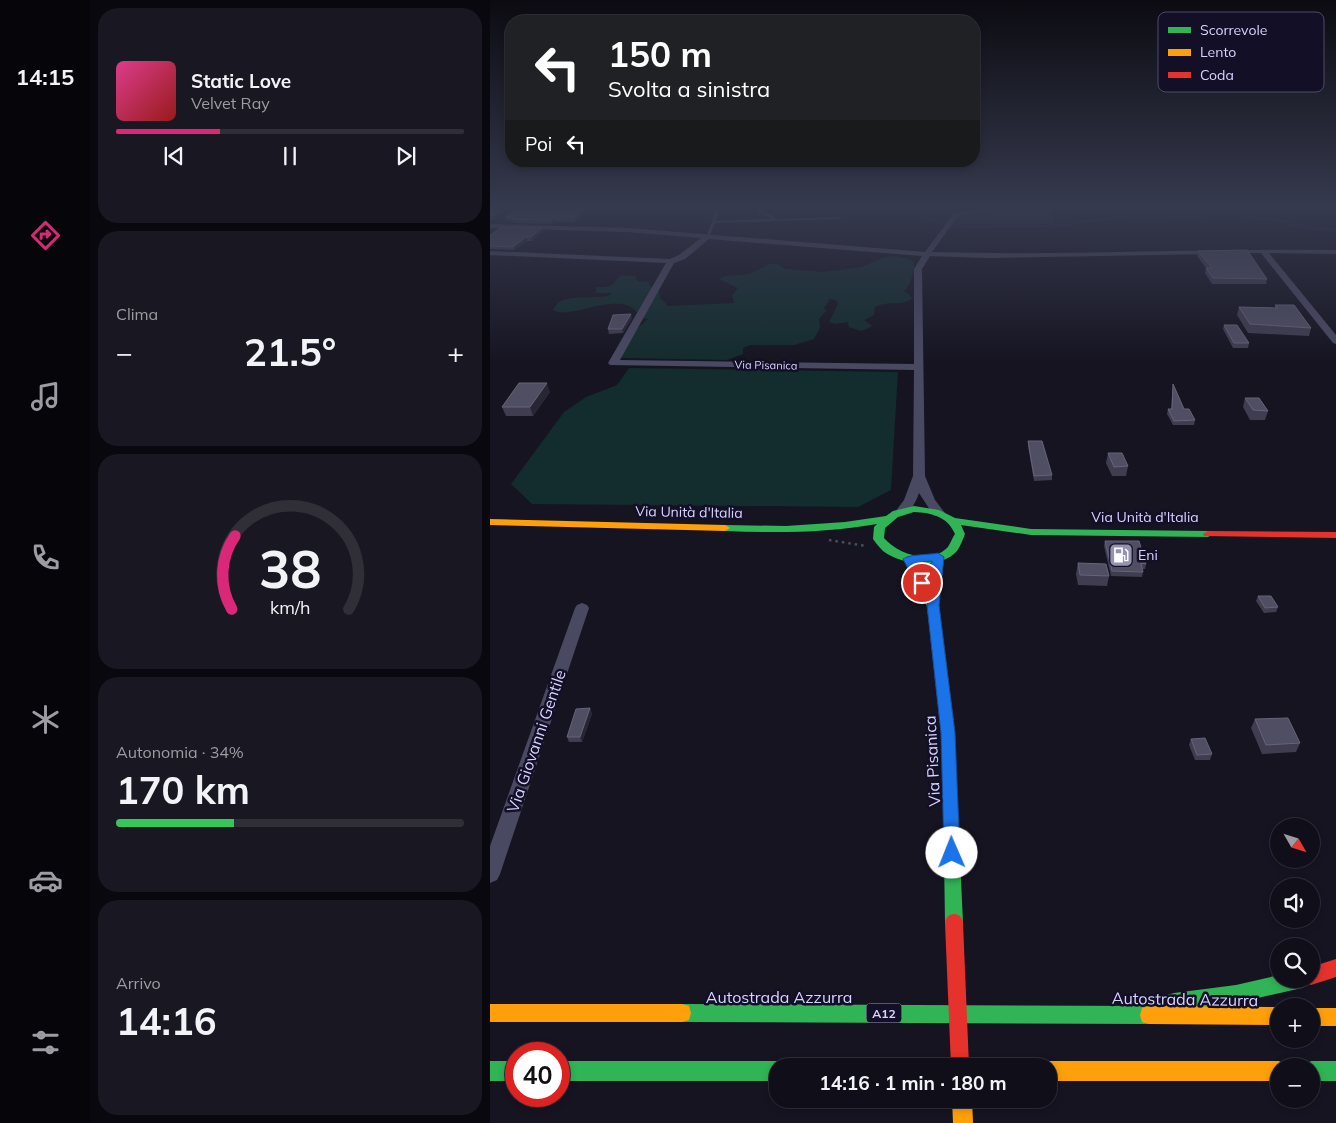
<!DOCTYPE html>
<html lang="it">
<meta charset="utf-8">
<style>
body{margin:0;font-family:Mulish,sans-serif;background:#191822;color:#f1f3f6;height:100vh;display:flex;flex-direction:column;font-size:19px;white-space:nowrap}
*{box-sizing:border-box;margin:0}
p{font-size:16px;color:#9c9ca2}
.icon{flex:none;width:28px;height:28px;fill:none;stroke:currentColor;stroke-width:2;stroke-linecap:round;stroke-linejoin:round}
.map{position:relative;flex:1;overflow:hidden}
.details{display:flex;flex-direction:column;gap:8px;padding:8px;background:#09080e;width:400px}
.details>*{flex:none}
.top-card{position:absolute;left:15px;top:15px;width:475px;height:152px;border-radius:20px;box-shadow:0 2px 8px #0003,0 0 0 1px #302f38;background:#202124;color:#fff;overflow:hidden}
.needle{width:32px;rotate:129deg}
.tools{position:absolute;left:780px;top:818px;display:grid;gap:10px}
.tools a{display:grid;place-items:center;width:50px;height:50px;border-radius:50%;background:#100f19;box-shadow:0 2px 8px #0003,0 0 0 1px #302f38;font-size:25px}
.speed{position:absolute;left:15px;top:1042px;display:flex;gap:10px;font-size:25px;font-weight:700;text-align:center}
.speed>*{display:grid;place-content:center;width:65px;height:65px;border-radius:50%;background:#100f19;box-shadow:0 2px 8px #0003,0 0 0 1px #302f38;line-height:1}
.speed .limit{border:8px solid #d22;background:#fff;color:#111}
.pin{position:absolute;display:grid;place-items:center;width:42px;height:42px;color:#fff;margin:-21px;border:2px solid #fff;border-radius:50%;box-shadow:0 1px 5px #0007}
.me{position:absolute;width:55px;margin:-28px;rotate:359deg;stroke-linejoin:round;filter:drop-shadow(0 0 4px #0008)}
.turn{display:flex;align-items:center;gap:18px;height:105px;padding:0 20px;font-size:22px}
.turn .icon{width:65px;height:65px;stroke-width:2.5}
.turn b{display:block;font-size:35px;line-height:42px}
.then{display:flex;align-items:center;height:48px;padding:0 20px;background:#0003;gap:10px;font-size:19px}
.big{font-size:38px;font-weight:700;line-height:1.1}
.details .widget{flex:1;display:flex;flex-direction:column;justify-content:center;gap:8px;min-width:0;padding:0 18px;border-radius:20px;background:#191822}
.details .dial{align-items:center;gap:0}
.dial svg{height:130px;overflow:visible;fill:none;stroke:#302f38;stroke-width:7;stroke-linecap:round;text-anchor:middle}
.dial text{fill:#f1f3f6;stroke:none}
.song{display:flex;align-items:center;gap:15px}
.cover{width:60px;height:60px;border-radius:8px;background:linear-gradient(135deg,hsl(330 70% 55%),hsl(0 70% 35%))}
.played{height:5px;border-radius:2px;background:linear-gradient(90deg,#db2777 30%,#302f38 30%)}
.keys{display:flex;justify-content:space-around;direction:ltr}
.heat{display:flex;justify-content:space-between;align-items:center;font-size:28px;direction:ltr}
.charge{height:8px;border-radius:4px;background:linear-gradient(90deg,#34c759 34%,#302f38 0)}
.trip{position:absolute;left:279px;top:1058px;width:288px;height:50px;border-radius:20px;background:#100f19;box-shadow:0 2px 8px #0003,0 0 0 1px #302f38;font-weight:700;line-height:50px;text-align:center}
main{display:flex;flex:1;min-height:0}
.tabs{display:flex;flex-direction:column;width:90px;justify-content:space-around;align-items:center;background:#06060a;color:#9c9ca2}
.tabs .icon{width:35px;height:35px}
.tabs .current{color:#db2777}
.tabs b{font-size:22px;color:#f1f3f6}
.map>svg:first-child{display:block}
</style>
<main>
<nav class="tabs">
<b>14:15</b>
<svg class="icon current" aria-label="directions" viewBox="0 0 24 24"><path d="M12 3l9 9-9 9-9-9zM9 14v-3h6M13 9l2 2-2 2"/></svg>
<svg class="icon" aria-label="music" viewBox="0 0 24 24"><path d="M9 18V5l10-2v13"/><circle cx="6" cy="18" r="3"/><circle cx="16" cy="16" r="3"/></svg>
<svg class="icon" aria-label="phone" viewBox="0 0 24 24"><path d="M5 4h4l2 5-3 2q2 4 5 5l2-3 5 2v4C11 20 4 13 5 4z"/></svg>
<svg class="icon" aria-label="climate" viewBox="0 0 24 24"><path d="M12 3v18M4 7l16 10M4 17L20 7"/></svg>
<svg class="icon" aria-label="car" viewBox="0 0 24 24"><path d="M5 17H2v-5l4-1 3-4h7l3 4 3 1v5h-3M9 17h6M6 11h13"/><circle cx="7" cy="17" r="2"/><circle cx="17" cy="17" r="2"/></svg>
<svg class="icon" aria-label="filters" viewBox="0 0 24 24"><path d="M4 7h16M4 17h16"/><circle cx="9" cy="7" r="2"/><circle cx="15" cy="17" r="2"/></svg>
</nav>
<section class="details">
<div class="widget">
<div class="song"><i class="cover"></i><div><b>Static Love</b><p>Velvet Ray</p></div></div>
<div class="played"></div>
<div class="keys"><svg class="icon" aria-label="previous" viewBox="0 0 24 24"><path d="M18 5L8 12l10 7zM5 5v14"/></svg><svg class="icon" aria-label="pause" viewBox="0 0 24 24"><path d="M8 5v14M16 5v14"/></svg><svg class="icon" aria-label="next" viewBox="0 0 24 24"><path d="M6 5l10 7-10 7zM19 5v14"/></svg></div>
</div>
<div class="widget"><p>Clima</p>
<div class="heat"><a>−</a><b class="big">21.5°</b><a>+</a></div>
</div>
<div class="widget dial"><svg viewBox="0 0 100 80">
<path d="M14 69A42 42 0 1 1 86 69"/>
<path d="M14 69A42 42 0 0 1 16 24" stroke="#db2777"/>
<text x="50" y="56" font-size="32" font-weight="700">38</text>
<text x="50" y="72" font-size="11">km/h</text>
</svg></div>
<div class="widget"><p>Autonomia · 34%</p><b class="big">170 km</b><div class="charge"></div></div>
<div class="widget"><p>Arrivo</p><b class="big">14:16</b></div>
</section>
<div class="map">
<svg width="846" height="1123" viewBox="0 0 846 1123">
<rect width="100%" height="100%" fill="#161421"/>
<path fill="#132c2d" d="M505 206H559L564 224H460L469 215 500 211 505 209Z
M404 256 419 259 424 262C425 270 420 287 414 291L423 298C412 307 398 300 385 307L384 315 374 320 382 326 381 327 371 331 359 327 358 322 345 324 339 322 348 304 346 300 339 299V301L334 308 336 311 329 319 330 328 324 339 304 345H260L253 348V354L237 360 132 358V355C137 349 137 344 141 337 145 328 152 325 158 319L151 318C133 284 83 322 63 310L68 302C85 294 103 300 121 295L122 293H106V287C125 288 121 284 131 275L145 276 148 281 159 282 160 286 169 291 170 298 176 303 177 306 244 303 242 295 248 288 229 279 235 276 260 274 280 264H287L296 269 333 272 372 267 392 258Z
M139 368 408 372 401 490 368 507 42 504 21 484 74 412 96 397 127 385Z"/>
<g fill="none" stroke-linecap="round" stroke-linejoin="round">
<path stroke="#0d2144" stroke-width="2.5" d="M418 206 442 221 471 227 561 226 649 215 699 217 738 212 753 214 766 219H784L817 228 846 230"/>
<path stroke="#44505f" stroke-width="1" stroke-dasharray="1 2" stroke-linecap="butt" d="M427 206 458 209"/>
<path stroke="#44505f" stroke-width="2.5" stroke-dasharray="2.5 4" stroke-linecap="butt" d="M339 540 376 546"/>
<path fill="#4a4962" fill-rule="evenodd" d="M226 206H229L226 221 281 219V218L269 214 268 208 289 206H297L272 209V212L284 216 285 219 349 217 351 218 349 219 225 223 219 237 216 238 222 222Z"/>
<path fill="#4a4962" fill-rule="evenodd" d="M497 206H504L497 211 468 216 442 252C577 256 711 248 846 250V254L779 253 846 335V344L843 343 771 253 498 258 440 256 432 269 435 476 445 500 455 513 454 516H444L429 493C426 502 420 514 411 516L405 512 414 500 423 476 424 370 120 365 118 363 176 263 0 255V251L180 259 189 255 211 238 138 232 0 228V224L138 228 435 252 464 213 493 208ZM219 239 432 256 424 269V364L130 360 184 263 195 259Z
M92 603 97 605 99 608 10 874 7 880 0 883V846L85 608 87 605Z"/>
<path fill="#30b455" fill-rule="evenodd" d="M424 506 449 510 465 518 541 529 718 531 723 534 718 537 541 535 471 525 475 534C473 539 470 547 467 551 450 570 411 565 393 551 390 548 386 543 383 539L384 527 387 524C337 533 286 533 235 531L230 528 235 525 296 526 355 522 396 516 403 511ZM424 512C442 513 457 516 465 534 462 538 460 545 457 548 439 565 408 554 394 538L395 528 408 517Z
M460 785 465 787 467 791 473 923 470 929 464 931 458 929 455 923 453 791 455 787Z
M789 975V979H821L818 985 812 988 746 1003 684 1011 677 1009 675 1002 677 995 684 993 746 985Z
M192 1004 659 1006 666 1008 668 1015 666 1022 659 1024 192 1022 185 1020 183 1013 185 1006Z
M0 1061H26V1081H0Z
M69 1061H288L296 1066H288V1081H69Z
M821 1061H846V1081H821V1066H813Z"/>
<path fill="#ff9f0a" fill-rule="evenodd" d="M0 519 235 525 240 528 235 531 0 525Z
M448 554 454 557 449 605 465 733 467 791 465 795 460 797 455 795 453 791 451 733 437 606 413 559 415 557H423L439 587 442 557Z
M0 1004H192L199 1006 201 1013 199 1020 192 1022H0Z
M659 1006 789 1007V1025L659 1024 652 1022 650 1015 652 1008Z
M821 1008H846V1026H821Z
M558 1061H789L797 1066H789V1081H558V1066H550Z
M462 1099H482L483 1123H463Z"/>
<path fill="#e5322d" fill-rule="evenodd" d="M718 531 846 532V538L714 536 713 534Z
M846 959V977L821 985 815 982 813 979H821V967Z"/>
<path stroke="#e5322d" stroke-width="18" d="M464 923 470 1066"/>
</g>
<path fill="#403d50" d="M0 206 20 209 4 220H0Z
M96 212 85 222H64L62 224 23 223V221H16L15 217Z
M52 228 53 231 42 241H37L24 250 0 249V235Z
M708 251 777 279 776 284H722L715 273 716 268 707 256Z
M785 305 821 328 819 336 758 333 747 315 749 307 785 308Z
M142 318 133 333 119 334 118 329Z
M734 325 759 343 758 348H743L733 329Z
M683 384 694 409 705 420 704 425H683L677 414 678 409H681Z
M60 392 43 416H16L12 407Z
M755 398 778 411 775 420H760L753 407Z
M538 441 562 475V480L544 481 538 446Z
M618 453 638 466 636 476H622L616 463Z
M615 541 656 564 655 569H652L653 572 652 577 621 576 614 546Z
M588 563 619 576 617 586 588 585 586 574Z
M768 596 788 607 786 612 774 613 766 601Z
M100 708 102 714 92 742H79L77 737Z
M765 719 810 743 806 752 772 754 761 728Z
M701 739 722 754 720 760H705L699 745Z"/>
<path fill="#282635" d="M19 206 20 209 4 220 3 216Z
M96 208V212L85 222 84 218Z
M63 218 64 222 62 224 61 220Z
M52 228 53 231 42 241 41 237Z
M36 237 37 241 24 250 23 247Z
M141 314 142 318 133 333 132 329Z
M57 383 60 392 43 416 40 407Z
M100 708 102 714 92 742 90 737Z"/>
<path fill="#504e63" stroke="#66637b" d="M0 206H19L3 216H0Z
M29 206 96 208 84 218H63L61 220 22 219 25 217H15Z
M12 227 52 228 41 237H36L23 247 0 246V235Z
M757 250 777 279 723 278 716 268H722L708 251Z
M785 305H804L821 328 760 324 749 307 788 308Z
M141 314 132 329H118L123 315Z
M734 325H747L759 343H744Z
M29 383H57L40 407H12Z
M683 384 694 409H699L705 420 684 421 678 409H682Z
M755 398H769L778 411 763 410Z
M538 441H552L562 475 544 476Z
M618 453H632L638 466 624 467Z
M615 541H649L656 564 651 563 653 572 622 571Z
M588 563 616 564 619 576 590 575Z
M768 596H781L788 607 775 608Z
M100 708 90 737H77L86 709Z
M798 718 810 743 776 745 765 719Z
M715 738 722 754 707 755 701 739Z"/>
<linearGradient id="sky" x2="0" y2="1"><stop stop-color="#0c0b12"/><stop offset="0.57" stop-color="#363a4e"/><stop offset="1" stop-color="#363a4e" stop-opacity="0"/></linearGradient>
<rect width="846" height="363" fill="url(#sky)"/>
<path fill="#1a73e8" stroke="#114b97" d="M448 553 454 557 449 605 465 733 470 853 468 858 462 860 457 858 454 853 451 733 437 605 442 561 427 563 438 583 432 587 428 586 413 559C419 554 439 555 448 553Z"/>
<defs>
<g id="fuel-square" transform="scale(1.25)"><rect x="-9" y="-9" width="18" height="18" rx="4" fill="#9591b1" stroke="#130f26"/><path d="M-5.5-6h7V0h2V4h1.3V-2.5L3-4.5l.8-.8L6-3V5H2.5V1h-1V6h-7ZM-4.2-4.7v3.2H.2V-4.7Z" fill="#fff"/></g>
</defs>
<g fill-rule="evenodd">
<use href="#fuel-square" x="631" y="555"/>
</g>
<g text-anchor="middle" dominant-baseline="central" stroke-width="5" stroke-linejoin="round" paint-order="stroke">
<g font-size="11" fill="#d9d4ff" stroke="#130f26">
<text transform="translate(276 365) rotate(1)">Via Pisanica</text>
</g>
<rect fill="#130f26" stroke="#9e99be" stroke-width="1" x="376.5" y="1003.5" width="35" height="19" rx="4"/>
<g font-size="12" font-weight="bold" fill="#d9d4ff">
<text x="394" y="1013">A12</text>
</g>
<g font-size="14" fill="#d9d4ff" stroke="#130f26">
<text transform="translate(199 512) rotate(1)">Via Unità d'Italia</text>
<text x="655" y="517">Via Unità d'Italia</text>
</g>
<g font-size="14" fill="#d9d4ff" stroke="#130f26" text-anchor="start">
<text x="648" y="555">Eni</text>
</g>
<g font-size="16" fill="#d9d4ff" stroke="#130f26">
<text transform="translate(46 741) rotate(-71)">Via Giovanni Gentile</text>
<text transform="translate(442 761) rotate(-93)">Via Pisanica</text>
<text x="289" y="997">Autostrada Azzurra</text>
<text transform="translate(695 999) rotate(1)">Autostrada Azzurra</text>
</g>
</g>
<rect x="668" y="12" width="166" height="80" rx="8" fill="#130f26" stroke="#4e4a67" stroke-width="1"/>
<rect x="678" y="27" width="23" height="6" fill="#30b455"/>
<rect x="678" y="49" width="23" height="7" fill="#ff9f0a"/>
<rect x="678" y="72" width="23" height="6" fill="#e5322d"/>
<g font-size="14" fill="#d9d4ff">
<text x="710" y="35">Scorrevole</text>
<text x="710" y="57">Lento</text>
<text x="710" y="80">Coda</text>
</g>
</svg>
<div class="tools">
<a><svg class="needle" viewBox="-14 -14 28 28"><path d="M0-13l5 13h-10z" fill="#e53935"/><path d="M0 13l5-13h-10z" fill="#9c9ca2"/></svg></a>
<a><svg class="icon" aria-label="sound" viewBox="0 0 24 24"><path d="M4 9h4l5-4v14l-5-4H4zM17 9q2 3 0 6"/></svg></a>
<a><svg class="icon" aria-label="search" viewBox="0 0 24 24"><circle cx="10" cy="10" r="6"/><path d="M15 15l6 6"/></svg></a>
<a>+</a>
<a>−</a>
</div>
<div class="speed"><div class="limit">40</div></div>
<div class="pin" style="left:432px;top:583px;background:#d93025"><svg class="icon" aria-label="arrive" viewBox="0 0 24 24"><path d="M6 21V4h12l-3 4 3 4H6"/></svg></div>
<svg class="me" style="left:462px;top:853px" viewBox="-20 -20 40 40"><circle r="19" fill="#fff"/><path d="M0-13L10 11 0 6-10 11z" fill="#1a73e8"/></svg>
<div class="trip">14:16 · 1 min · 180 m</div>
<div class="top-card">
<div class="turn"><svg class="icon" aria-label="left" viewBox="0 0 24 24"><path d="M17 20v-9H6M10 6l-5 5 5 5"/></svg><div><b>150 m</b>Svolta a sinistra</div></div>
<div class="then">Poi<svg class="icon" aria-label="left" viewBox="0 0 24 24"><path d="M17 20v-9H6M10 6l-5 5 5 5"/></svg></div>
</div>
</div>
</main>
